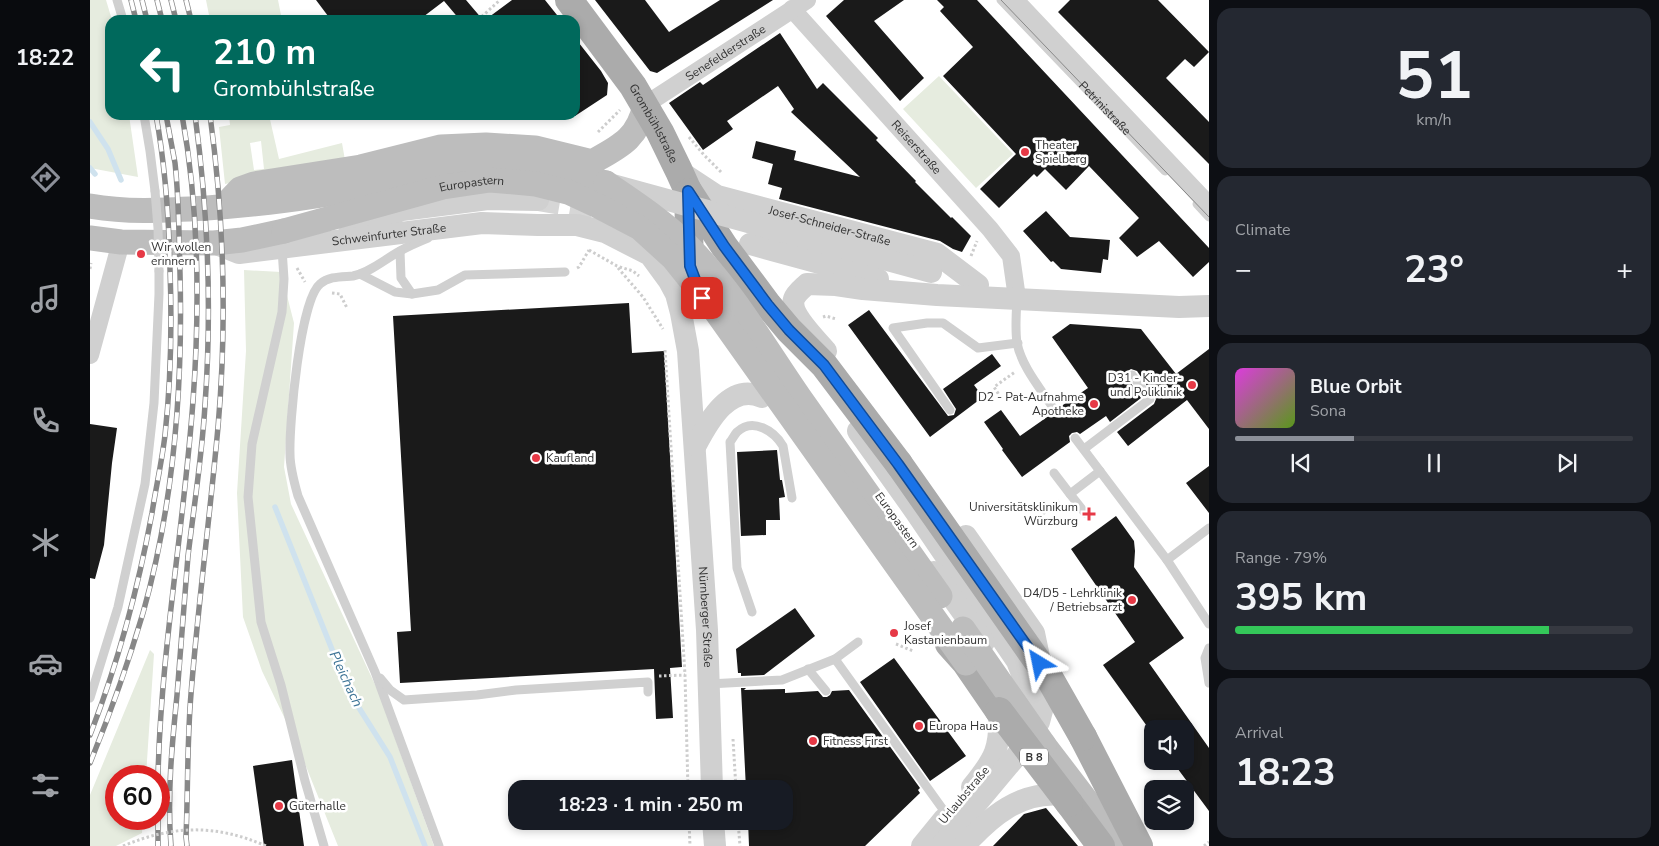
<!DOCTYPE html>
<meta charset="utf-8">
<style>
body{margin:0;font-family:"Nunito Sans",sans-serif;background:#242831;color:#f1f3f6;height:100vh;display:flex;flex-direction:column;font-size:19px;white-space:nowrap}
*{box-sizing:border-box;margin:0}
p{font-size:16px;color:#9ea1a6}
.icon{flex:none;width:28px;height:28px;fill:none;stroke:currentColor;stroke-width:2;stroke-linecap:round;stroke-linejoin:round}
.map{position:relative;flex:1;overflow:hidden}
.details{display:flex;flex-direction:column;gap:8px;padding:8px;background:#0d0f14;width:450px}
.details>*{flex:none}
.top-card{position:absolute;left:15px;top:15px;width:475px;height:105px;border-radius:15px;box-shadow:0 2px 8px #0003;background:#00695c;color:#fff;overflow:hidden}
.buttons{position:absolute;left:1054px;top:720px;display:grid;gap:10px}
.buttons a{display:grid;place-items:center;width:50px;height:50px;border-radius:10px;background:#171b24;box-shadow:0 2px 8px #0003;font-size:25px}
.speed{position:absolute;left:15px;top:765px;display:flex;gap:10px;font-size:25px;font-weight:700;text-align:center}
.speed>*{display:grid;place-content:center;width:65px;height:65px;border-radius:50%;background:#171b24;box-shadow:0 2px 8px #0003;line-height:1}
.speed .limit{border:8px solid #d22;background:#fff;color:#111}
.pin{position:absolute;display:grid;place-items:center;width:42px;height:42px;color:#fff;margin:-21px;border-radius:10px;box-shadow:0 2px 8px #0006}
.me{position:absolute;width:55px;margin:-28px;rotate:325deg;stroke-linejoin:round;filter:drop-shadow(0 0 4px #0008)}
.turn{display:flex;align-items:center;gap:18px;height:105px;padding:0 25px;font-size:22px}
.turn .icon{width:65px;height:65px;stroke-width:2.5}
.turn b{display:block;font-size:35px;line-height:42px}
.big{font-size:38px;font-weight:700;line-height:1.1}
.details .tile{flex:1;display:flex;flex-direction:column;justify-content:center;gap:8px;min-width:0;padding:0 18px;border-radius:15px;background:#242831}
.details .dial{align-items:center;gap:0}
.dial b{font-size:65px;line-height:1}
.song{display:flex;align-items:center;gap:15px}
.cover{width:60px;height:60px;border-radius:8px;background:linear-gradient(135deg,hsl(300 70% 55%),hsl(90 70% 35%))}
.played{height:5px;border-radius:2px;background:linear-gradient(90deg,#8c9099 30%,#363941 30%)}
.keys{display:flex;justify-content:space-around;direction:ltr}
.heat{display:flex;justify-content:space-between;align-items:center;font-size:28px;direction:ltr}
.charge{height:8px;border-radius:4px;background:linear-gradient(90deg,#34c759 79%,#363941 0)}
.trip{position:absolute;left:418px;top:780px;width:285px;height:50px;border-radius:15px;background:#171b24;box-shadow:0 2px 8px #0003;font-weight:700;line-height:50px;text-align:center}
main{display:flex;flex:1;min-height:0}
.dock{display:flex;flex-direction:column;width:90px;justify-content:space-around;align-items:center;background:#090b0e;color:#9ea1a6}
.dock .icon{width:35px;height:35px}
.dock .active{color:#8c9099}
.dock b{font-size:22px;color:#f1f3f6}
.map>svg:first-child{display:block}
</style>
<main>
<nav class="dock">
<b>18:22</b>
<svg class="icon active" aria-label="directions" viewBox="0 0 24 24"><path d="M12 3l9 9-9 9-9-9zM9 14v-3h6M13 9l2 2-2 2"/></svg>
<svg class="icon" aria-label="music" viewBox="0 0 24 24"><path d="M9 18V5l10-2v13"/><circle cx="6" cy="18" r="3"/><circle cx="16" cy="16" r="3"/></svg>
<svg class="icon" aria-label="phone" viewBox="0 0 24 24"><path d="M5 4h4l2 5-3 2q2 4 5 5l2-3 5 2v4C11 20 4 13 5 4z"/></svg>
<svg class="icon" aria-label="climate" viewBox="0 0 24 24"><path d="M12 3v18M4 7l16 10M4 17L20 7"/></svg>
<svg class="icon" aria-label="car" viewBox="0 0 24 24"><path d="M5 17H2v-5l4-1 3-4h7l3 4 3 1v5h-3M9 17h6M6 11h13"/><circle cx="7" cy="17" r="2"/><circle cx="17" cy="17" r="2"/></svg>
<svg class="icon" aria-label="filters" viewBox="0 0 24 24"><path d="M4 7h16M4 17h16"/><circle cx="9" cy="7" r="2"/><circle cx="15" cy="17" r="2"/></svg>
</nav>
<div class="map">
<svg width="1119" height="846" viewBox="0 0 1119 846">
<rect width="100%" height="100%" fill="#fff"/>
<path fill="#e6ecdf" fill-rule="evenodd" d="M0 0H16L22 20H20V115H39L48 177 0 168Z
M116 0H188L192 20H120Z
M849 76 923 154 886 188 813 109Z
M139 115H179L189 159 252 143 255 160 135 184 129 127 140 125ZM171 141 174 169 164 170 160 143Z
M154 270 191 272 204 323 194 467 201 504 288 691 344 846H248L207 744 172 671 153 617 147 493 156 351Z
M60 650 64 654 56 776H26V819H53L52 833 26 846H0V795Z"/>
<g fill="none" stroke-linecap="round" stroke-linejoin="round">
<path stroke="#cfe2ee" stroke-width="5.5" d="M0 122 18 149 31 180
M0 168 5 174
M185 507 259 692 300 757 335 846"/>
</g>
<path fill="#1a1a1a" d="M226 0H376L393 20H370L354 1 329 20H241Z
M422 0H455L471 20H395Z
M505 0H555L579 32 630 0H683L567 73 560 71Z
M754 0H814L784 21 834 78 810 101 736 16Z
M847 0H887L1119 248V262L1103 277 1069 241 1047 257 1029 238 1049 218 999 166 976 190 955 169 947 177 944 174 909 208 890 189 926 154 853 76 883 47 850 11 854 7Z
M980 0H1068L1119 52 1104 67 1095 59 1076 78 1119 122V164L968 12Z
M690 33 727 89 733 83 788 138 786 140 826 181 825 182 861 218 862 217 881 236 872 252 863 249 850 241 689 199 692 188 678 184 683 164 662 158 666 141 706 151 704 160 770 177 701 112 704 109 688 86 637 121 643 129 613 150 579 103 610 82 613 85Z
M485 38 511 71 518 83 517 95 485 116Z
M956 211 980 237 1020 240 1018 260 1013 259 1011 273 971 269 963 261 961 262 933 231Z
M539 303 542 353 574 351 592 667 580 668 583 718 566 719 564 669 310 683 307 632 321 631 303 316Z
M779 310 858 416 864 415 866 409 853 389 902 354 911 366 884 385 893 397 840 437 758 325Z
M980 324 1051 329 1086 374 1119 349V429L1097 400 1038 446 1027 432 1064 404 1066 399 1047 371 1041 369 1036 372V376L1051 398 1020 422 1016 416 990 434 987 432 982 433 979 436 980 442 932 477 912 450 913 449 894 422 911 410 930 436 960 415 965 417 969 416 971 411 970 407 998 388 962 337Z
M0 424 27 428 22 463 14 545 5 579 0 578Z
M687 450 690 480H692L695 497 689 498 690 520H676V535L651 536 647 452Z
M1119 466V513L1096 483Z
M1026 516 1044 541 1045 551 1044 567 1094 638 1059 663 1119 748V811L1082 761H1095V729H1059L1013 665 1045 642 981 549Z
M705 608 725 636 674 675 651 676V673H648L646 649Z
M804 658 876 756 840 781 770 682Z
M651 688H656L654 690 695 689V693L728 691 733 697H737L740 695 742 691 759 690 830 788 828 790 830 793 775 846H659L658 821H694V789H656Z
M202 760 214 846H174L163 766Z
M956 808 988 846H903L934 814Z"/>
<g fill="none" stroke-linecap="round" stroke-linejoin="round">
<path stroke="#d6d6d6" stroke-width="22" stroke-dasharray="22 11" stroke-linecap="butt" d="M448 200 506 210"/>
<path stroke="#cdcdcd" stroke-width="3" stroke-dasharray="2.5 2.5" stroke-linecap="butt" d="M388 20 410 0
M508 132 530 110
M599 137 614 155 632 173
M499 250 527 266 543 271 549 276
M881 256 887 241
M207 268 215 282
M487 268 489 267 499 250
M528 268 553 297 573 329
M0 269 1 263
M242 293 250 294 257 308
M733 317 736 316 746 319
M575 350 595 675 598 789
M911 398 904 387 925 372
M945 520 969 501
M806 644 823 651
M569 676 595 675
M643 739 646 789
M599 821 600 846
M648 821 650 846
M1114 846 1119 842"/>
<g stroke="#d0d0d0" stroke-width="9">
<path d="M27 0 33 20"/>
<path id="s1" d="M911 0 1075 171"/>
<path d="M54 115 60 151 65 191"/>
<path d="M1107 204 1119 217"/>
<path d="M338 238C328 242 319 246 310 251 295 259 281 272 263 276 252 277 239 276 230 284 210 300 199 425 200 454 200 468 204 482 208 496L285 672 349 846"/>
<path d="M192 249 194 279 192 312 162 444 158 497 171 622 191 685 215 781 234 846"/>
<path d="M310 251 311 278 322 294"/>
<path d="M270 274 305 292 322 294 348 290 375 275 475 272"/>
<path d="M927 300C926 315 925 329 927 343 932 368 952 390 965 411"/>
<path d="M860 410 803 328 837 323H853L888 348 928 343"/>
<path d="M985 438 1077 560 1119 624"/>
<path d="M994 449 1060 399 1042 375"/>
<path d="M964 473 980 494 1010 471"/>
<path d="M980 494 995 513"/>
<path d="M1077 560 1119 528"/>
<path d="M662 612 647 568 640 442C642 440 644 435 647 432 663 417 684 431 693 446L702 498"/>
<path d="M1119 648 1115 658 1119 683"/>
<path d="M745 659 768 642"/>
<path d="M718 669 736 691"/>
<path d="M290 678 300 690 314 700 387 695 426 690 558 682V692"/>
<path d="M619 684 692 680 745 659 857 815"/>
<path d="M0 698 28 607 55 484 64 403 69 294V271"/>
</g>
<g stroke="#d0d0d0" stroke-width="18">
<path d="M925 0 1119 205"/>
<path id="s2" d="M702 9 900 229 921 256 927 298"/>
<path id="s3" d="M555 105 717 0"/>
<path d="M0 355 31 242"/>
</g>
<g stroke="#d0d0d0" stroke-width="22">
<path id="s4" d="M589 171 627 196 847 254 888 285"/>
<path d="M259 233 312 210 398 199 448 200"/>
<path id="s5" d="M124 243 149 253 392 223 448 225H487L515 232 560 255 579 281 586 294 591 313 598 351 617 630 622 789"/>
<path d="M660 244 788 279"/>
<path d="M736 351C727 340 699 314 704 299 706 293 713 288 717 284L746 285 773 289 847 295 1089 307 1119 306"/>
<path d="M768 431 825 511 927 661C936 683 941 701 937 725"/>
<path d="M606 445C618 422 640 382 672 397"/>
<path d="M844 572 894 642"/>
<path d="M882 787C905 759 911 748 909 711"/>
<path d="M623 821 625 846"/>
<path d="M832 846 854 819"/>
<path d="M851 846 933 748 949 722 954 703V681L944 633 876 536"/>
<path d="M874 846C900 817 931 790 973 795"/>
</g>
<path stroke="#bdbdbd" stroke-width="25" d="M0 206C38 213 79 210 117 208 171 204 225 198 278 186 319 177 358 161 401 162 440 163 478 174 516 183
M134 206 150 189 164 184 271 167 351 147 396 145 445 148 502 162C529 147 548 139 555 105
M0 238 31 242 124 243 152 240 194 231
M954 745 1031 846"/>
<g stroke="#ababab" stroke-width="28">
<path id="s6" d="M479 0 543 86 570 132 589 171 598 191 600 266"/>
<path d="M599 192 634 246 678 305 699 330 734 365 809 464"/>
<path d="M859 644 876 663 909 711"/>
<path d="M993 737 1049 846"/>
<path d="M979 803 1011 846"/>
</g>
<path stroke="#888" stroke-width="1" d="M911 0 1119 217"/>
<g stroke="#888" stroke-width="5.5">
<path id="rail" d="M41 0 46 20
M52 0 57 20
M67 0 72 20
M81 0 86 20
M96 0 101 20
M0 735C28 663 48 589 62 513 66 487 72 461 75 435 81 380 82 324 80 269 79 218 75 165 66 115
M0 763C20 714 38 664 53 613 84 503 93 387 90 273 89 237 89 199 85 163 82 147 79 131 76 115
M68 776C71 650 94 526 103 401 110 306 109 208 92 115
M68 819V846
M81 846C77 795 82 745 87 695 91 649 94 602 98 556 104 506 112 456 115 405 122 308 118 211 105 115
M97 846 96 837C98 790 97 742 101 694 108 605 120 516 128 427 137 324 134 218 120 115"/>
</g>
<use href="#rail" stroke="#fff" stroke-width="4" stroke-dasharray="11" stroke-linecap="butt"/>
<path stroke="#cdcdcd" stroke-width="3" stroke-dasharray="2.5 2.5" stroke-linecap="butt" d="M33 846C83 825 126 824 176 846"/>
<path stroke="#d0d0d0" stroke-width="9" d="M65 191 68 228 69 271"/>
<path stroke="#d0d0d0" stroke-width="22" d="M523 185 841 272"/>
<g stroke="#bdbdbd" stroke-width="25">
<path d="M516 183C544 202 573 221 597 245 643 291 675 348 712 401 758 466 804 531 850 596"/>
<path id="s7" d="M194 231 353 187 400 180 446 184 478 192 506 205 550 228 583 258 627 313 876 663"/>
<path d="M873 629 954 745"/>
</g>
<path stroke="#ababab" stroke-width="28" d="M809 464 960 679 993 737
M909 711 979 803"/>
</g>
<g fill="none" stroke-linecap="round" stroke-linejoin="round">
<g stroke="#114b97" stroke-width="12">
<path id="route" d="M612 298 600 266 598 191 634 246 678 305 699 330 734 365 808 464 949 663"/>
</g>
<use href="#route" stroke="#1a73e8" stroke-width="9"/>
</g>
<g fill="#e63946" stroke="#fff" stroke-width="2">
<circle cx="935" cy="152" r="5"/>
<circle cx="51" cy="254" r="5"/>
<circle cx="1102" cy="385" r="5"/>
<circle cx="1004" cy="404" r="5"/>
<circle cx="446" cy="458" r="5"/>
<path d="M996.5 506.5h5v5h5v5h-5v5h-5v-5h-5v-5h5z"/>
<circle cx="1042" cy="600" r="5"/>
<circle cx="804" cy="633" r="5"/>
<circle cx="829" cy="726" r="5"/>
<circle cx="723" cy="741" r="5"/>
<circle cx="189" cy="806" r="5"/>
</g>
<g text-anchor="middle" dominant-baseline="central" stroke-width="5" stroke-linejoin="round" paint-order="stroke">
<rect fill="#fff" stroke="#707070" stroke-width="1" x="930" y="748.5" width="28" height="17" rx="4"/>
<g font-size="11" font-weight="bold" fill="#333">
<text x="944" y="757">B 8</text>
</g>
<g font-size="12" fill="#333" stroke="#fff">
<text stroke="none"><textPath href="#s3" startOffset="96">Senefelderstraße</textPath></text>
<text stroke="none"><textPath href="#s1" startOffset="150">Petrinistraße</textPath></text>
<text stroke="none"><textPath href="#s6" startOffset="150">Grombühlstraße</textPath></text>
<text stroke="none"><textPath href="#s2" startOffset="186">Reiserstraße</textPath></text>
<text stroke="none"><textPath href="#s7" startOffset="194">Europastern</textPath></text>
<text stroke="none"><textPath href="#s4" startOffset="162">Josef-Schneider-Straße</textPath></text>
<text stroke="none"><textPath href="#s5" startOffset="178">Schweinfurter Straße</textPath></text>
<text transform="translate(807 520) rotate(54)">Europastern</text>
<text stroke="none"><textPath href="#s5" startOffset="818">Nürnberger Straße</textPath></text>
<text transform="translate(874 795) rotate(-50)">Urlaubstraße</text>
</g>
<g font-size="12" fill="#333" stroke="#fff" text-anchor="start">
<text x="945" y="145">Theater<tspan x="945" dy="14">Spielberg</tspan></text>
<text x="61" y="247">Wir wollen<tspan x="61" dy="14">erinnern</tspan></text>
<text x="1092" y="378" text-anchor="end">D31 - Kinder-<tspan x="1092" dy="14">und Poliklinik</tspan></text>
<text x="994" y="397" text-anchor="end">D2 - Pat-Aufnahme<tspan x="994" dy="14">Apotheke</tspan></text>
<text x="456" y="458">Kaufland</text>
<text x="988" y="507" text-anchor="end">Universitätsklinikum<tspan x="988" dy="14">Würzburg</tspan></text>
<text x="1032" y="593" text-anchor="end">D4/D5 - Lehrklinik<tspan x="1032" dy="14">/ Betriebsarzt</tspan></text>
<text x="814" y="626">Josef<tspan x="814" dy="14">Kastanienbaum</tspan></text>
<text x="839" y="726">Europa Haus</text>
<text x="733" y="741">Fitness First</text>
<text x="199" y="806">Güterhalle</text>
</g>
<g font-size="14" font-style="italic" fill="#3f7597" stroke="#fff">
<text transform="translate(256 679) rotate(65)">Pleichach</text>
</g>
</g>
</svg>
<div class="buttons">
<a><svg class="icon" aria-label="sound" viewBox="0 0 24 24"><path d="M4 9h4l5-4v14l-5-4H4zM17 9q2 3 0 6"/></svg></a>
<a><svg class="icon" aria-label="layers" viewBox="0 0 24 24"><path d="M12 4l9 5-9 5-9-5zM3 14l9 5 9-5"/></svg></a>
</div>
<div class="speed"><div class="limit">60</div></div>
<div class="pin" style="left:612px;top:298px;background:#d93025"><svg class="icon" aria-label="arrive" viewBox="0 0 24 24"><path d="M6 21V4h12l-3 4 3 4H6"/></svg></div>
<svg class="me" style="left:949px;top:663px" viewBox="-20 -20 40 40"><path d="M0-17L14 15 0 8-14 15z" fill="#1a73e8" stroke="#fff" stroke-width="4"/></svg>
<div class="trip">18:23 · 1 min · 250 m</div>
<div class="top-card">
<div class="turn"><svg class="icon" aria-label="left" viewBox="0 0 24 24"><path d="M17 20v-9H6M10 6l-5 5 5 5"/></svg><div><b>210 m</b>Grombühlstraße</div></div>
</div>
</div>
<section class="details">
<div class="tile dial"><b>51</b><p>km/h</p></div>
<div class="tile"><p>Climate</p>
<div class="heat"><a>−</a><b class="big">23°</b><a>+</a></div>
</div>
<div class="tile">
<div class="song"><i class="cover"></i><div><b>Blue Orbit</b><p>Sona</p></div></div>
<div class="played"></div>
<div class="keys"><svg class="icon" aria-label="previous" viewBox="0 0 24 24"><path d="M18 5L8 12l10 7zM5 5v14"/></svg><svg class="icon" aria-label="pause" viewBox="0 0 24 24"><path d="M8 5v14M16 5v14"/></svg><svg class="icon" aria-label="next" viewBox="0 0 24 24"><path d="M6 5l10 7-10 7zM19 5v14"/></svg></div>
</div>
<div class="tile"><p>Range · 79%</p><b class="big">395 km</b><div class="charge"></div></div>
<div class="tile"><p>Arrival</p><b class="big">18:23</b></div>
</section>
</main>
